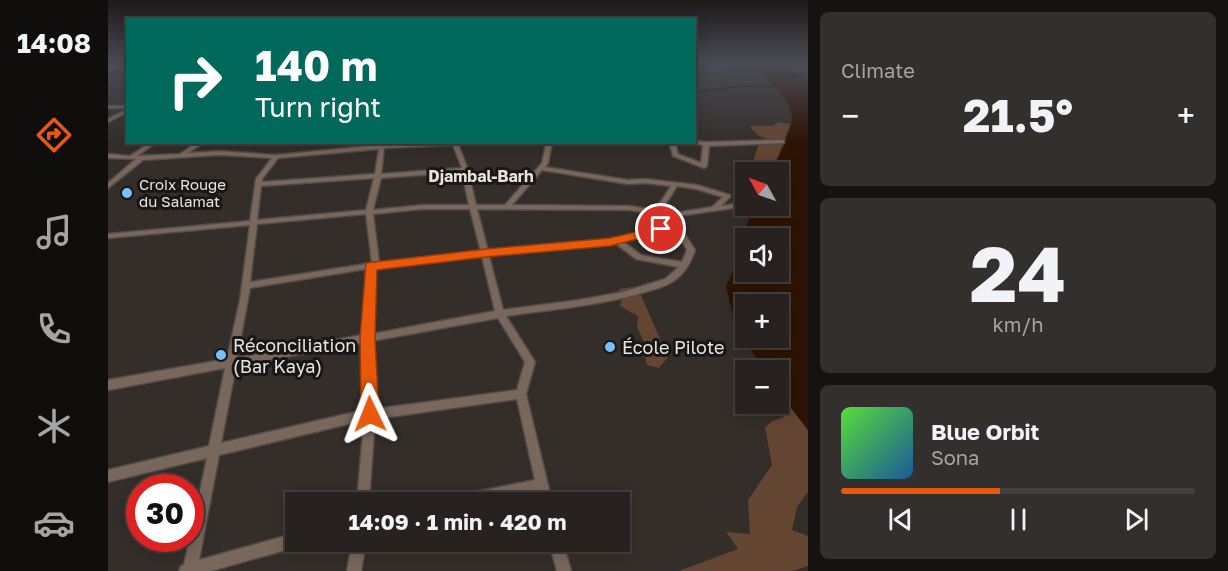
<!DOCTYPE html>
<meta charset="utf-8">
<style>
body{margin:0;font-family:"Golos Text",sans-serif;background:#332f2d;color:#f1f3f6;height:100vh;display:flex;flex-direction:column;font-size:22px;white-space:nowrap}
*{box-sizing:border-box;margin:0}
p{font-size:20px;color:#a4a4a5}
.icon{flex:none;width:33px;height:33px;fill:none;stroke:currentColor;stroke-width:2;stroke-linecap:round;stroke-linejoin:round}
.map{position:relative;flex:1;overflow:hidden}
.drawer{display:flex;flex-direction:column;gap:12px;padding:12px;background:#151312;width:420px}
.drawer>*{flex:none}
.guide{position:absolute;left:18px;top:18px;width:570px;height:126px;border-radius:0px;box-shadow:0 3px 15px #0003,0 0 0 2px #433f3e;background:#00695c;color:#fff;overflow:hidden}
.needle{width:39px;rotate:310deg}
.fabs{position:absolute;left:627px;top:162px;display:grid;gap:12px}
.fabs a{display:grid;place-items:center;width:54px;height:54px;border-radius:0px;background:#272220;box-shadow:0 3px 15px #0003,0 0 0 2px #433f3e;font-size:30px}
.speed{position:absolute;left:18px;top:474px;display:flex;gap:12px;font-size:30px;font-weight:700;text-align:center}
.speed>*{display:grid;place-content:center;width:78px;height:78px;border-radius:50%;background:#272220;box-shadow:0 3px 15px #0003,0 0 0 2px #433f3e;line-height:1}
.speed .limit{border:9px solid #d22;background:#fff;color:#111}
.pin{position:absolute;display:grid;place-items:center;width:51px;height:51px;color:#fff;margin:-26px;border:3px solid #fff;border-radius:50%;box-shadow:0 2px 6px #0007}
.me{position:absolute;width:66px;margin:-33px;rotate:358deg;stroke-linejoin:round;filter:drop-shadow(0 0 4px #0008)}
.turn{display:flex;align-items:center;gap:21px;height:126px;padding:0 30px;font-size:27px}
.turn .icon{width:78px;height:78px;stroke-width:2.5}
.turn b{display:block;font-size:42px;line-height:51px}
.big{font-size:45px;font-weight:700;line-height:1.1}
.drawer .tile{flex:1;display:flex;flex-direction:column;justify-content:center;gap:9px;min-width:0;padding:0 21px;border-radius:9px;background:#332f2d}
.drawer .dial{align-items:center;gap:0}
.dial b{font-size:78px;line-height:1}
.song{display:flex;align-items:center;gap:18px}
.cover{width:72px;height:72px;border-radius:9px;background:linear-gradient(135deg,hsl(110 70% 55%),hsl(210 70% 35%))}
.played{height:6px;border-radius:3px;background:linear-gradient(90deg,#ea580c 45%,#433f3e 45%)}
.keys{display:flex;justify-content:space-around;direction:ltr}
.heat{display:flex;justify-content:space-between;align-items:center;font-size:33px;direction:ltr}
.trip{position:absolute;left:177px;top:492px;width:345px;height:60px;border-radius:0px;background:#272220;box-shadow:0 3px 15px #0003,0 0 0 2px #433f3e;font-weight:700;line-height:60px;text-align:center}
main{display:flex;flex:1;min-height:0}
.menu{display:flex;flex-direction:column;width:108px;justify-content:space-around;align-items:center;background:#100e0d;color:#a4a4a5}
.menu .icon{width:42px;height:42px}
.menu .current{color:#ea580c}
.menu b{font-size:27px;color:#f1f3f6}
.map>svg:first-child{display:block}
</style>
<main>
<nav class="menu">
<b>14:08</b>
<svg class="icon current" aria-label="directions" viewBox="0 0 24 24"><path d="M12 3l9 9-9 9-9-9zM9 14v-3h6M13 9l2 2-2 2"/></svg>
<svg class="icon" aria-label="music" viewBox="0 0 24 24"><path d="M9 18V5l10-2v13"/><circle cx="6" cy="18" r="3"/><circle cx="16" cy="16" r="3"/></svg>
<svg class="icon" aria-label="phone" viewBox="0 0 24 24"><path d="M5 4h4l2 5-3 2q2 4 5 5l2-3 5 2v4C11 20 4 13 5 4z"/></svg>
<svg class="icon" aria-label="climate" viewBox="0 0 24 24"><path d="M12 3v18M4 7l16 10M4 17L20 7"/></svg>
<svg class="icon" aria-label="car" viewBox="0 0 24 24"><path d="M5 17H2v-5l4-1 3-4h7l3 4 3 1v5h-3M9 17h6M6 11h13"/><circle cx="7" cy="17" r="2"/><circle cx="17" cy="17" r="2"/></svg>
</nav>
<div class="map">
<svg width="700" height="571" viewBox="0 0 700 571">
<rect width="100%" height="100%" fill="#342e2a"/>
<path fill="#644532" d="M670 122 682 124 676 141C662 140 649 139 642 126H665Z
M665 142 675 144 663 172H642L651 143Z
M524 287 531 291 560 357 551 368 539 365 536 353 541 352 529 327 530 316 512 306 514 298 509 292 512 289Z
M671 392 700 430V492L689 507 684 530 700 536V566L684 571H571L630 549 618 532 642 534 640 500 664 465 657 427 664 421 676 417 667 404H670Z"/>
<path fill="#2e1302" fill-rule="evenodd" d="M633 63H671L700 81V430L671 392 670 370H656L627 325 618 286 629 262 644 206H670V172H663C669 163 683 131 684 120 685 97 651 71 633 63ZM638 238H670V272H638ZM638 304H670V338H638Z"/>
<g fill="none" stroke-linecap="round" stroke-linejoin="round">
<path stroke="#2e1302" stroke-width="1.5" d="M590 66 635 63
M586 74 646 70
M586 93C614 87 640 84 669 88"/>
<g stroke="#514b47" stroke-width="3">
<path id="minor" d="M20 65V67L0 69V67Z
M0 106H20V108H0Z
M20 109V112L0 122V119Z
M674 140 676 141V143L601 146 599 166 596 168 565 156 561 142H567L570 154 593 163 595 145 578 142H586V141L598 142Z
M43 142H49L29 156 72 154 90 142H96L80 153 111 151 168 155 271 145 272 142H276V145L324 142H364L350 144 360 170 368 205H397L434 163 438 144 420 142H445L444 143 440 163 437 167 520 180 537 179 589 185 622 195V197L613 206 638 202V206H640L570 216 571 225 587 250C583 262 577 273 567 280 556 288 540 291 527 295 485 306 441 310 398 316L427 362 418 394 444 502H432L429 492 377 502H341L342 497 427 480 409 399 267 419 261 502H249L256 421H253L111 455 91 560 188 533V542H194L193 545 188 547 103 571H71L73 566 76 565 99 458 0 482V470L101 446 117 368 0 390V380L119 359 132 300 142 225 0 238V234L142 221 148 179 164 158 111 155 35 160 0 188V183L28 159 0 158V154L22 156ZM345 145 354 168 273 174 276 148ZM271 149 267 174 154 182V179L170 158ZM434 170 520 184 537 183 563 186 554 200 545 210 522 206 404 205ZM354 172 361 205H315L265 210 273 178ZM266 178 258 210 149 220 153 186ZM569 186 588 189 615 197 604 207 566 213 551 211 559 202ZM315 209H362L373 252 271 262 265 214ZM369 209 522 210 563 217 564 224 502 240 380 251ZM258 214 264 263 142 282 149 224ZM566 228 579 250 574 262 533 255 514 241ZM507 243 528 259 571 267 557 279 515 292 471 300 395 310 381 256ZM374 257 387 311 264 334 266 268ZM258 269 254 335 129 358 142 288ZM390 318 417 362 409 390 267 409 264 341ZM254 343 256 410 113 443 128 366Z
M244 542H258L253 571H239Z
M441 542H455L463 571H449Z"/>
</g>
<use href="#minor" fill="#7a675c" fill-rule="evenodd"/>
</g>
<path fill="#4d5256" d="M0 63H20V64L0 65Z"/>
<linearGradient id="sky" x2="0" y2="1"><stop stop-color="#1d1917"/><stop offset="0.44" stop-color="#4a4c55"/><stop offset="1" stop-color="#4a4c55" stop-opacity="0"/></linearGradient>
<rect width="700" height="143" fill="url(#sky)"/>
<path fill="#ea580c" stroke="#983908" stroke-width="1.5" d="M553 226 559 229 557 232 502 246 378 257 269 270 267 338 271 414 269 420 262 423 256 420 253 414 252 338 258 263 378 249 502 238Z"/>
<g fill="#79bff8" stroke="#191715" stroke-width="2">
<circle cx="19" cy="193" r="6"/>
<circle cx="502" cy="347" r="6"/>
<circle cx="113" cy="355" r="6"/>
</g>
<g text-anchor="middle" dominant-baseline="central" stroke-width="6" stroke-linejoin="round" paint-order="stroke">
<g font-size="15" fill="#e8e4e2" stroke="#191715" text-anchor="start">
<text x="31" y="184">Croix Rouge<tspan x="31" dy="17">du Salamat</tspan></text>
</g>
<g font-size="16" font-weight="bold" fill="#eae2dd" stroke="#191715">
<text x="373" y="176">Djambal-Barh</text>
</g>
<g font-size="18" fill="#e8e4e2" stroke="#191715" text-anchor="start">
<text x="125" y="345">Réconciliation<tspan x="125" dy="21">(Bar Kaya)</tspan></text>
<text x="514" y="347">École Pilote</text>
</g>
</g>
</svg>
<div class="fabs">
<a><svg class="needle" viewBox="-14 -14 28 28"><path d="M0-13l5 13h-10z" fill="#e53935"/><path d="M0 13l5-13h-10z" fill="#a4a4a5"/></svg></a>
<a><svg class="icon" aria-label="sound" viewBox="0 0 24 24"><path d="M4 9h4l5-4v14l-5-4H4zM17 9q2 3 0 6"/></svg></a>
<a>+</a>
<a>−</a>
</div>
<div class="speed"><div class="limit">30</div></div>
<div class="pin" style="left:553px;top:229px;background:#d93025"><svg class="icon" aria-label="arrive" viewBox="0 0 24 24"><path d="M6 21V4h12l-3 4 3 4H6"/></svg></div>
<svg class="me" style="left:262px;top:414px" viewBox="-20 -20 40 40"><path d="M0-17L14 15 0 8-14 15z" fill="#ea580c" stroke="#fff" stroke-width="4"/></svg>
<div class="trip">14:09 · 1 min · 420 m</div>
<div class="guide">
<div class="turn"><svg class="icon" aria-label="right" viewBox="0 0 24 24"><path d="M7 20v-9h11M14 6l5 5-5 5"/></svg><div><b>140 m</b>Turn right</div></div>
</div>
</div>
<section class="drawer">
<div class="tile"><p>Climate</p>
<div class="heat"><a>−</a><b class="big">21.5°</b><a>+</a></div>
</div>
<div class="tile dial"><b>24</b><p>km/h</p></div>
<div class="tile">
<div class="song"><i class="cover"></i><div><b>Blue Orbit</b><p>Sona</p></div></div>
<div class="played"></div>
<div class="keys"><svg class="icon" aria-label="previous" viewBox="0 0 24 24"><path d="M18 5L8 12l10 7zM5 5v14"/></svg><svg class="icon" aria-label="pause" viewBox="0 0 24 24"><path d="M8 5v14M16 5v14"/></svg><svg class="icon" aria-label="next" viewBox="0 0 24 24"><path d="M6 5l10 7-10 7zM19 5v14"/></svg></div>
</div>
</section>
</main>
